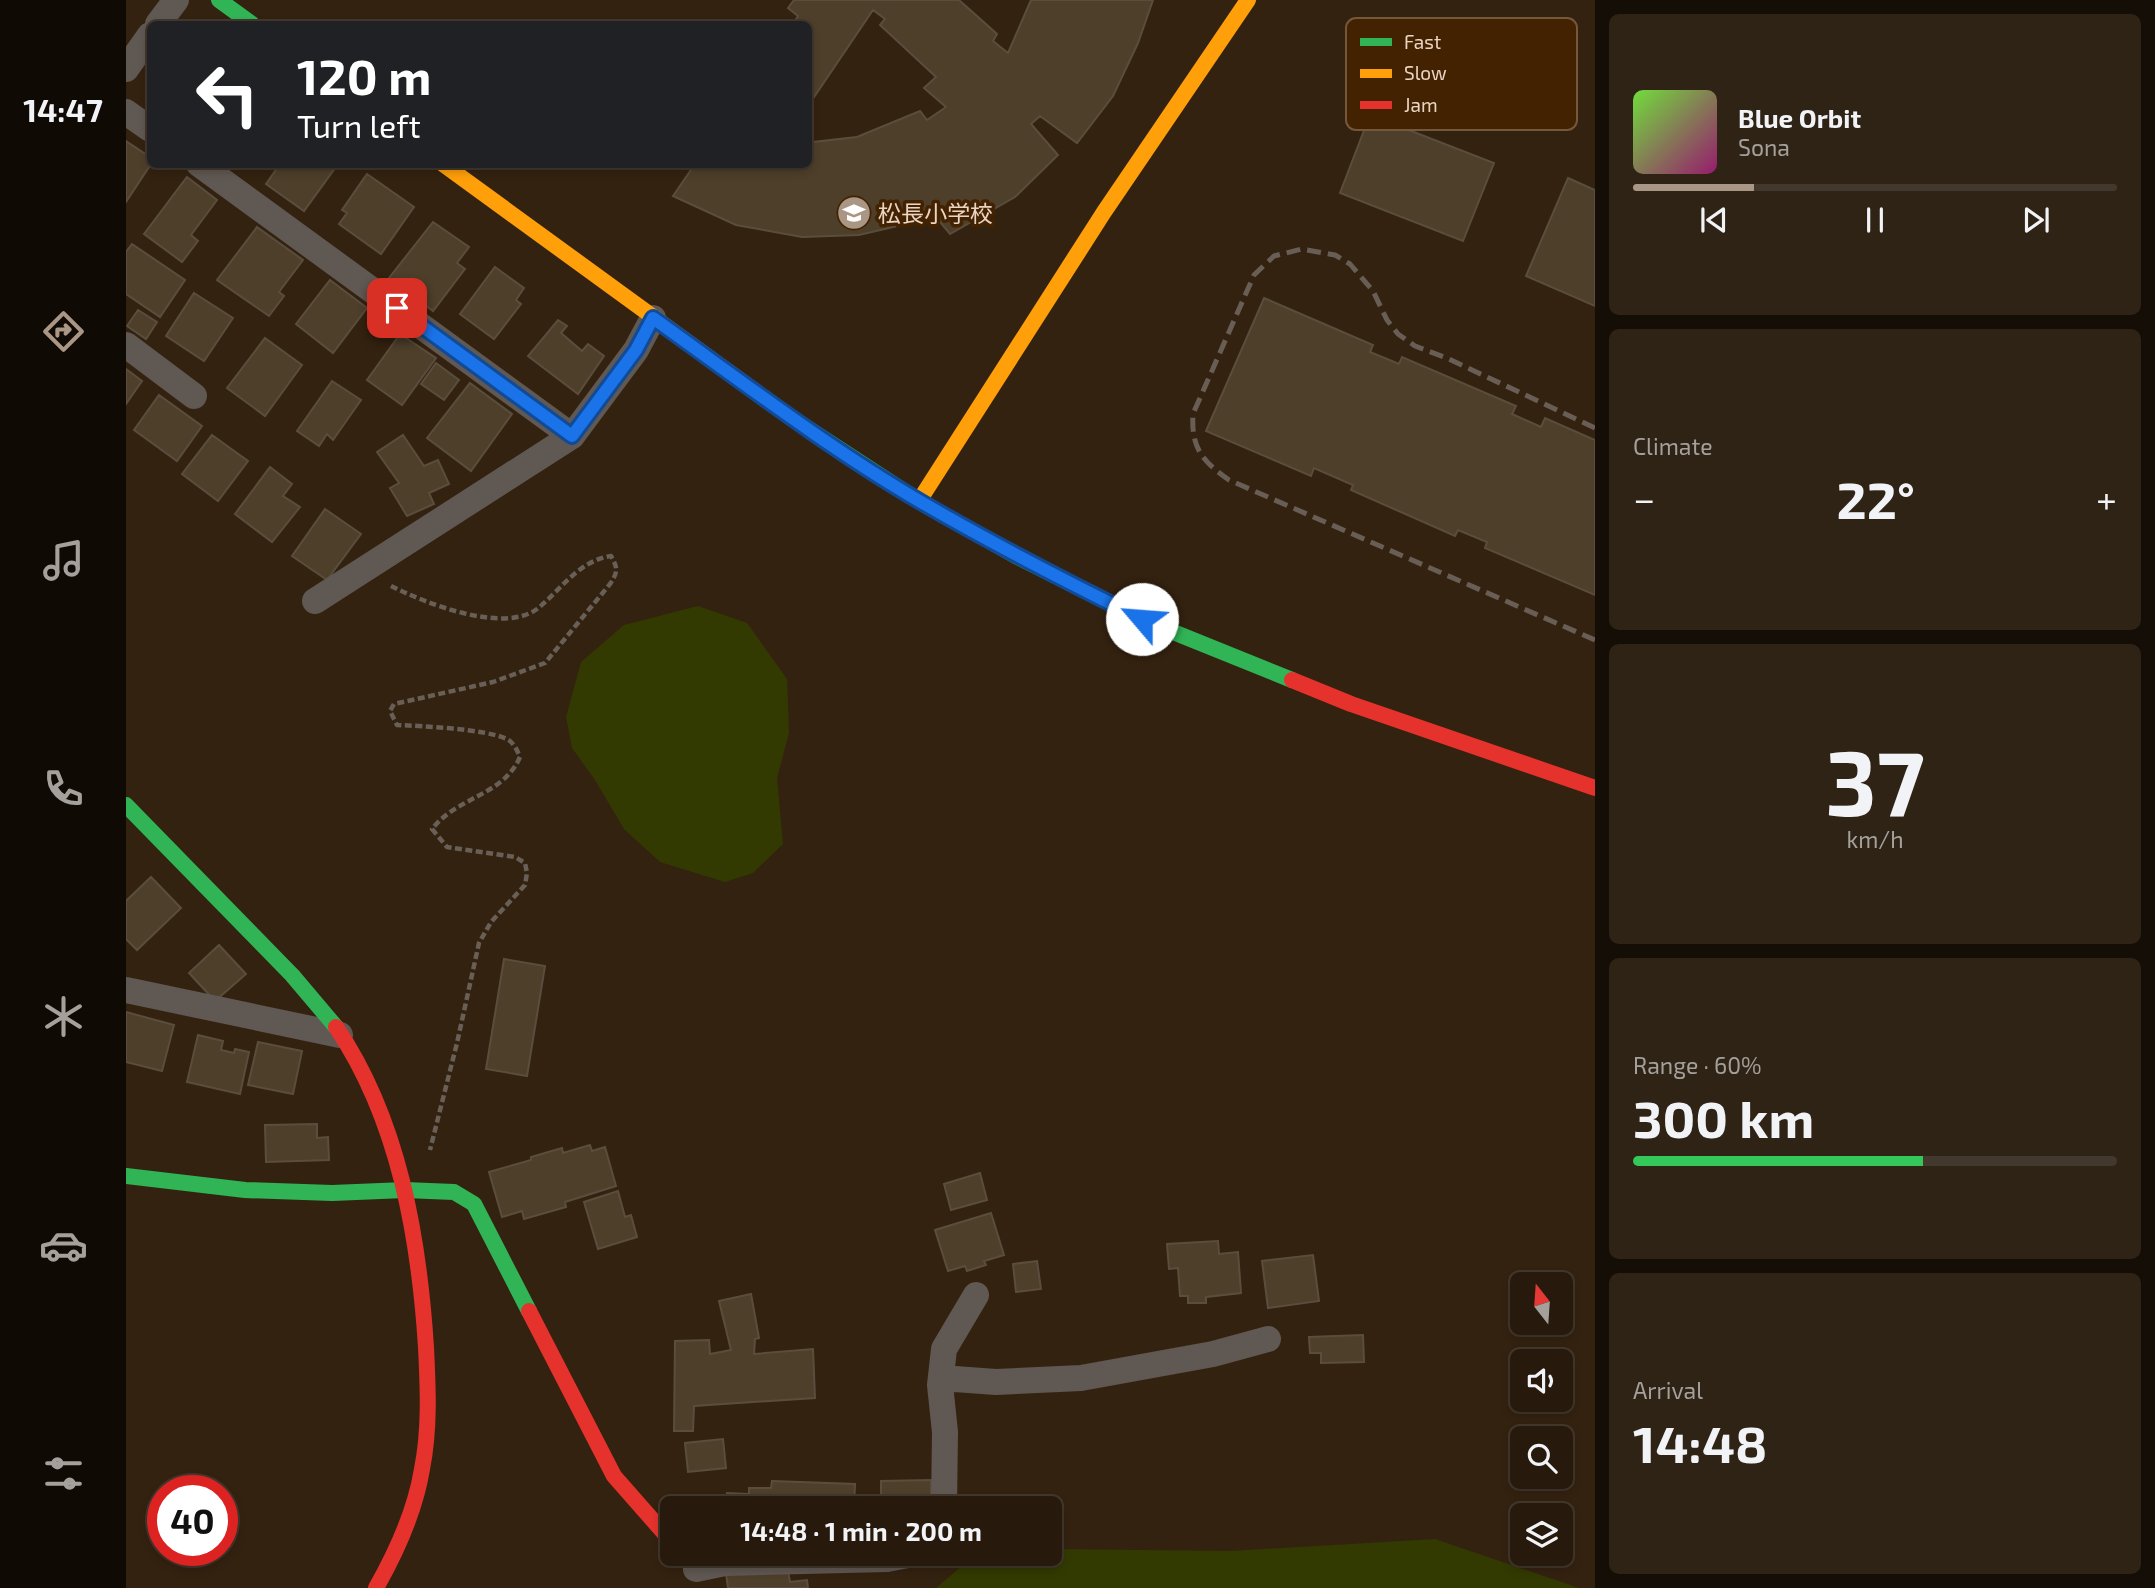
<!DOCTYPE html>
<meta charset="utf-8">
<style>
body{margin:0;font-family:"Exo 2","Noto Sans JP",sans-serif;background:#2f2315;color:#f1f3f6;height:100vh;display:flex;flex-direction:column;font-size:26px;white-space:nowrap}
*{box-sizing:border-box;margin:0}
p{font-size:23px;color:#a4a19d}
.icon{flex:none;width:38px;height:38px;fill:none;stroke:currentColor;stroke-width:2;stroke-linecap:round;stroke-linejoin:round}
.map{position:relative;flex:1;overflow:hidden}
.sheet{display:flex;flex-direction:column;gap:14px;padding:14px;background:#150e07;width:560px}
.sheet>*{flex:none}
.banner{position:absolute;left:21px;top:21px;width:665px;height:147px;border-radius:10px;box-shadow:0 4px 10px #0003,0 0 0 2px #43382d;background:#202124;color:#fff;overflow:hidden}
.needle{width:46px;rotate:343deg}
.tools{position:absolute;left:1384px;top:1272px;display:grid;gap:14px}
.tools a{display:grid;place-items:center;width:63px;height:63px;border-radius:10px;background:#271a0c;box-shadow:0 4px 10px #0003,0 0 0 2px #43382d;font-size:35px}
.speed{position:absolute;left:21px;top:1475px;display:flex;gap:14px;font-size:35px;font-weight:700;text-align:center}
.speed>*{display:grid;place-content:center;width:91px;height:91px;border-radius:50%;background:#271a0c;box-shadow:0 4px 10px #0003,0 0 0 2px #43382d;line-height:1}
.speed .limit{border:10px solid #d22;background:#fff;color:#111}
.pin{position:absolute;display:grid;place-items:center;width:60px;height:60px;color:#fff;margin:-30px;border-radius:14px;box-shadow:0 4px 10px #0006}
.me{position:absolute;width:77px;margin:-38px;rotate:297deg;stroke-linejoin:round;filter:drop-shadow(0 0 5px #0008)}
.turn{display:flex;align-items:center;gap:24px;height:147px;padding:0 35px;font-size:32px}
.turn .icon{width:91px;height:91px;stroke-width:2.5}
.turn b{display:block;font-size:49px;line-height:60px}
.big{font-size:52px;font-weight:700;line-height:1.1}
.sheet .tile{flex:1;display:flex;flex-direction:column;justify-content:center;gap:10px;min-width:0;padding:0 24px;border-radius:10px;background:#2f2315}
.sheet .dial{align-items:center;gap:0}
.dial b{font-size:91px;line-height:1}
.song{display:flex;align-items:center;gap:21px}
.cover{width:84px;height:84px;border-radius:10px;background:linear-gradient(135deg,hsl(100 70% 55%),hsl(320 70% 35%))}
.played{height:7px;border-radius:4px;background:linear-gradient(90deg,#aa9684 25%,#43382d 25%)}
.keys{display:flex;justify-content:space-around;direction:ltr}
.heat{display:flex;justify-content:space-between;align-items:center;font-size:38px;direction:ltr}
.charge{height:10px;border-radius:5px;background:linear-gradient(90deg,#34c759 60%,#43382d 0)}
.trip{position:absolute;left:534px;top:1496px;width:402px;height:70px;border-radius:10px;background:#271a0c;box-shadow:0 4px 10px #0003,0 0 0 2px #43382d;font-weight:700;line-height:70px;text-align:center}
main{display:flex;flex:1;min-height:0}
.menu{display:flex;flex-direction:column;width:126px;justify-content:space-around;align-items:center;background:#100a05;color:#a4a19d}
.menu .icon{width:49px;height:49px}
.menu .on{color:#aa9684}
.menu b{font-size:32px;color:#f1f3f6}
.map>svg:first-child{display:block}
</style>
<main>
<nav class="menu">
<b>14:47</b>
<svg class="icon on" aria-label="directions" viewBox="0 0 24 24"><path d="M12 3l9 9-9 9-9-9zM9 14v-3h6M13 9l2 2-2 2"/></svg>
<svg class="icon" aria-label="music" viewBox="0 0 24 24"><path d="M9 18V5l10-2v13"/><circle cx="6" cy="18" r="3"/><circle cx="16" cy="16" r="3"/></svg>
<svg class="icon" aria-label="phone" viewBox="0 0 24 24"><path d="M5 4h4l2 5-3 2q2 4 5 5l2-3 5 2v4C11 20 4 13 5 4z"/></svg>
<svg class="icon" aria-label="climate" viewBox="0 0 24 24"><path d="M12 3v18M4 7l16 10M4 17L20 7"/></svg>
<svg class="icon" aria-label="car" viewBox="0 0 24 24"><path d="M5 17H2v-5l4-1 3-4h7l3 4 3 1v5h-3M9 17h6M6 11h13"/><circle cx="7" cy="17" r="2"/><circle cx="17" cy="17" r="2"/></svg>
<svg class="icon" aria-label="filters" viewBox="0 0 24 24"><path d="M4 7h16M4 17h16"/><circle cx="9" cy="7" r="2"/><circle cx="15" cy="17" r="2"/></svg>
</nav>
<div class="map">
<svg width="1469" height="1588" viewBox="0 0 1469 1588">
<rect width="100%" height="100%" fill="#342210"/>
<path fill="#323a02" d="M572 606 621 623 661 679 663 733 651 778 657 844 627 873 599 882 534 862 498 829 469 780 446 748 440 717 455 662 498 625Z
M1309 1539 1453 1588H810L850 1554H924V1549L1104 1551Z"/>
<path fill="#4d3f2a" stroke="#5b4d3d" stroke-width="2" d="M668 0H833L871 34 867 41 882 53 905 0H1027L1012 43 987 96 951 143 914 116 905 124 932 155 889 197 824 234 810 217 733 235 676 237 610 225 547 196 569 164H682V152H685L687 142 731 137 794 111 801 120 820 107 798 88 810 77 754 25 759 19 747 10 682 106V24H667L672 16 662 8Z
M1244 115 1368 163 1337 241 1214 193Z
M0 141 24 157 25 164 0 202Z
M154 164H212L178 211 140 184Z
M241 174 288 207 255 254 213 224 221 213 216 210Z
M61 177 91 200 65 235 72 241 56 262 18 234Z
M1442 178 1469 190V306L1400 276Z
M307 222 343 247 331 263 339 269 307 311 263 278Z
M131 227 177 260 153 292 158 296 143 316 91 280Z
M6 244 59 280 34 317 0 294V252Z
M369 267 398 288 390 300 395 304 368 339 334 314Z
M204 280 241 308 207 353 170 324Z
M68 293 107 318 78 361 40 336Z
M1138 298 1247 345 1244 352 1273 364 1276 357 1390 406 1386 414 1415 427 1419 418 1469 440V595L1359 548 1361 542 1332 530 1329 536 1225 490 1227 485 1188 468 1185 476 1080 431Z
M12 310 31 322 20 339 1 326Z
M432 320 441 326 435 333 456 351 462 344 478 356 452 394 402 356Z
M274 334 310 358 276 405 241 380Z
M139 338 176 365 139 416 101 388Z
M310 363 333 380 318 400 295 384Z
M0 369 16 381 0 404Z
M206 381 235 400 207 440 201 434 193 446 171 431Z
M344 383 386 414 345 471 301 438Z
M33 395 76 426 51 461 8 430Z
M86 435 122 461 92 501 56 474Z
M277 435 298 466 312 460 323 484 303 493 308 504 281 516 264 488 273 483 251 452Z
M144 467 166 484 157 496 174 507 146 542 109 514Z
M199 509 235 534 201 580 166 556Z
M25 877 55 908 11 950 0 939V901Z
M93 945 120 974 89 1001 63 973Z
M378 959 419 966 401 1076 360 1069Z
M0 1012 48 1025 36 1071 0 1062Z
M72 1035 97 1041 95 1050 108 1053 109 1049 123 1052 114 1094 61 1082Z
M132 1042 176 1051 167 1094 122 1085Z
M191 1124V1138L202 1137 203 1160 140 1162 139 1125Z
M464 1145 466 1151 479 1147 490 1186 439 1202 440 1207 398 1219 396 1211 376 1217 363 1172 405 1160V1157L436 1148 437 1153Z
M854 1173 861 1200 825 1210 818 1184Z
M492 1191 499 1217 505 1215 511 1237 472 1249 458 1202Z
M865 1213 878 1255 858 1261 860 1265 841 1271 839 1266 822 1271 809 1230Z
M1092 1241 1093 1254 1112 1252 1115 1293 1080 1297V1303H1062V1296H1054L1052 1268 1043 1269 1041 1244Z
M1187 1255 1193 1301 1142 1308 1136 1261Z
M911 1261 915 1289 890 1292 887 1264Z
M625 1294 633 1338 629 1339 628 1354 687 1349 689 1398 568 1406 567 1431H548L549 1341 583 1340 584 1354 605 1350 593 1301Z
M1237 1335 1238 1362 1195 1363V1353H1184L1183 1337Z
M597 1439 600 1468 562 1472 559 1443Z
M805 1480V1508H755V1481Z
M646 1481 729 1484 728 1508H600L601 1493 623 1494V1488H645Z
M661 1565 664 1582 681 1580 682 1588H602L600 1573Z"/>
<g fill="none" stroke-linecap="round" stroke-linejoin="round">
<path stroke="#685f57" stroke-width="4.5" stroke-dasharray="7 3.5" stroke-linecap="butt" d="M265 586C299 603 377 634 411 609 435 590 452 561 485 556 492 568 492 572 484 584L419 663 367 682 268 704 264 711 271 725C297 726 359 729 381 739 388 743 391 750 394 757 377 796 332 796 306 829L321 847 389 857 399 863 401 873 399 885 365 922 353 943 331 1043 304 1150"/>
<path stroke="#605852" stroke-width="26" d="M32 24 50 0
M0 69 24 35
M0 112 24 129
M73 164 446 436
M0 345 68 396
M189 601 446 436 510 350 527 318
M0 990 214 1035
M815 1378 870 1382 955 1378 1087 1354 1142 1339
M818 1508 819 1432 814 1385 818 1349 850 1295
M570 1569 599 1563 761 1559 787 1554"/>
<path stroke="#30b455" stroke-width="16" d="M93 0 126 24
M666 418 793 501 890 556 1015 619 1166 680
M0 805 166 975 210 1027
M0 1176 119 1190 206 1193 279 1190 328 1192 348 1204 403 1311"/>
<path stroke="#ff9f0a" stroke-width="16" d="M317 164 666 418
M793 501 978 212 1122 0"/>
<path stroke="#e5322d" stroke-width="16" d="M1166 680 1225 704 1469 788
M210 1027C273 1120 293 1238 300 1347 302 1388 304 1429 296 1469 289 1512 271 1551 250 1588
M403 1311 488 1476 546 1542"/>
<path stroke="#695e56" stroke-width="5" stroke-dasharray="14 7" stroke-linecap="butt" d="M1469 428 1323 359 1289 346 1272 334 1261 320 1247 291 1224 264 1209 255 1176 249 1148 256 1128 275 1067 414C1065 448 1076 461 1103 480L1469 640"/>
</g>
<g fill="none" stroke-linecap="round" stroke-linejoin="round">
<g stroke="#114b97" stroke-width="18">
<path id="route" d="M271 308 446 436 510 350 527 318C615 381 701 447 795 502 867 544 941 582 1016 619"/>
</g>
<use href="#route" stroke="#1a73e8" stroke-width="12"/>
</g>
<defs>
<g id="school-disc" transform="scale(1.75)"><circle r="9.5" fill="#aa9684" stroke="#432201"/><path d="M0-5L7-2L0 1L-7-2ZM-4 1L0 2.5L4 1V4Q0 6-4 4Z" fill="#fff"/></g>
</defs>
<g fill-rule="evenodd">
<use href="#school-disc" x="728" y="213"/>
</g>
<g text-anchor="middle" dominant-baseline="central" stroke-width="7" stroke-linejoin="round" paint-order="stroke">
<g font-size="23" fill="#ead4c3" stroke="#432201" text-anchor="start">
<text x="752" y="213">松長小学校</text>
</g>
</g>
<rect x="1220" y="18" width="231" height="112" rx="10" fill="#432201" stroke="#75573b" stroke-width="2"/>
<rect x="1234" y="38" width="32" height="8" fill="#30b455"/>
<rect x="1234" y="69" width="32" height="9" fill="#ff9f0a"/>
<rect x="1234" y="101" width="32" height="8" fill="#e5322d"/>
<g font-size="19" fill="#ead4c3">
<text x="1278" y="49">Fast</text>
<text x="1278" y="80">Slow</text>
<text x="1278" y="112">Jam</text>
</g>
</svg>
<div class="tools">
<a><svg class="needle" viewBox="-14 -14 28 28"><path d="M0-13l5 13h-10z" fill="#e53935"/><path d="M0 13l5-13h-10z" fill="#a4a19d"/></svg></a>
<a><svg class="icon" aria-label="sound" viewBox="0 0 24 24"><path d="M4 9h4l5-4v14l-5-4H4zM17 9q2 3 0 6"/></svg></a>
<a><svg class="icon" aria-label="search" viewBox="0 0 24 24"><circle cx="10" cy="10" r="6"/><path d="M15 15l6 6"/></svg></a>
<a><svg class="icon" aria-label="layers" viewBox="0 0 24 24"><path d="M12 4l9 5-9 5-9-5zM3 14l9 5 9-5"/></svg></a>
</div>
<div class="speed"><div class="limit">40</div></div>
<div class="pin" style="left:271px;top:308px;background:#d93025"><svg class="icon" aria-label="arrive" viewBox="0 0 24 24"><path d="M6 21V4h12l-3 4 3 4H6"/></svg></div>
<svg class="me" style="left:1016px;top:619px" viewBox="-20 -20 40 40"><circle r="19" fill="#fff"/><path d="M0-13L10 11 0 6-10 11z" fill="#1a73e8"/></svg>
<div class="trip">14:48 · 1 min · 200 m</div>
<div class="banner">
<div class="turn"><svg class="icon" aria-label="left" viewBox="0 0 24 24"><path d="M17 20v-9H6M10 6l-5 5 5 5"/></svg><div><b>120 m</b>Turn left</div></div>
</div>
</div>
<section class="sheet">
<div class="tile">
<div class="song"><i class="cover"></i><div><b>Blue Orbit</b><p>Sona</p></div></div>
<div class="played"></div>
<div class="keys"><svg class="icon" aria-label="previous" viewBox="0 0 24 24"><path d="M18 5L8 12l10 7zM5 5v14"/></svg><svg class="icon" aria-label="pause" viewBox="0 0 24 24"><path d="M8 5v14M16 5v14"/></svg><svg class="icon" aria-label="next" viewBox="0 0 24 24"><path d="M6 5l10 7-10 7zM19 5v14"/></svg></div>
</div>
<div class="tile"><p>Climate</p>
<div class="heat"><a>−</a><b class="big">22°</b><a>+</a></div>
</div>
<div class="tile dial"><b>37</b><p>km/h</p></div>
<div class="tile"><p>Range · 60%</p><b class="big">300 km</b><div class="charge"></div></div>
<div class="tile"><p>Arrival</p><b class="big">14:48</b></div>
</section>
</main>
